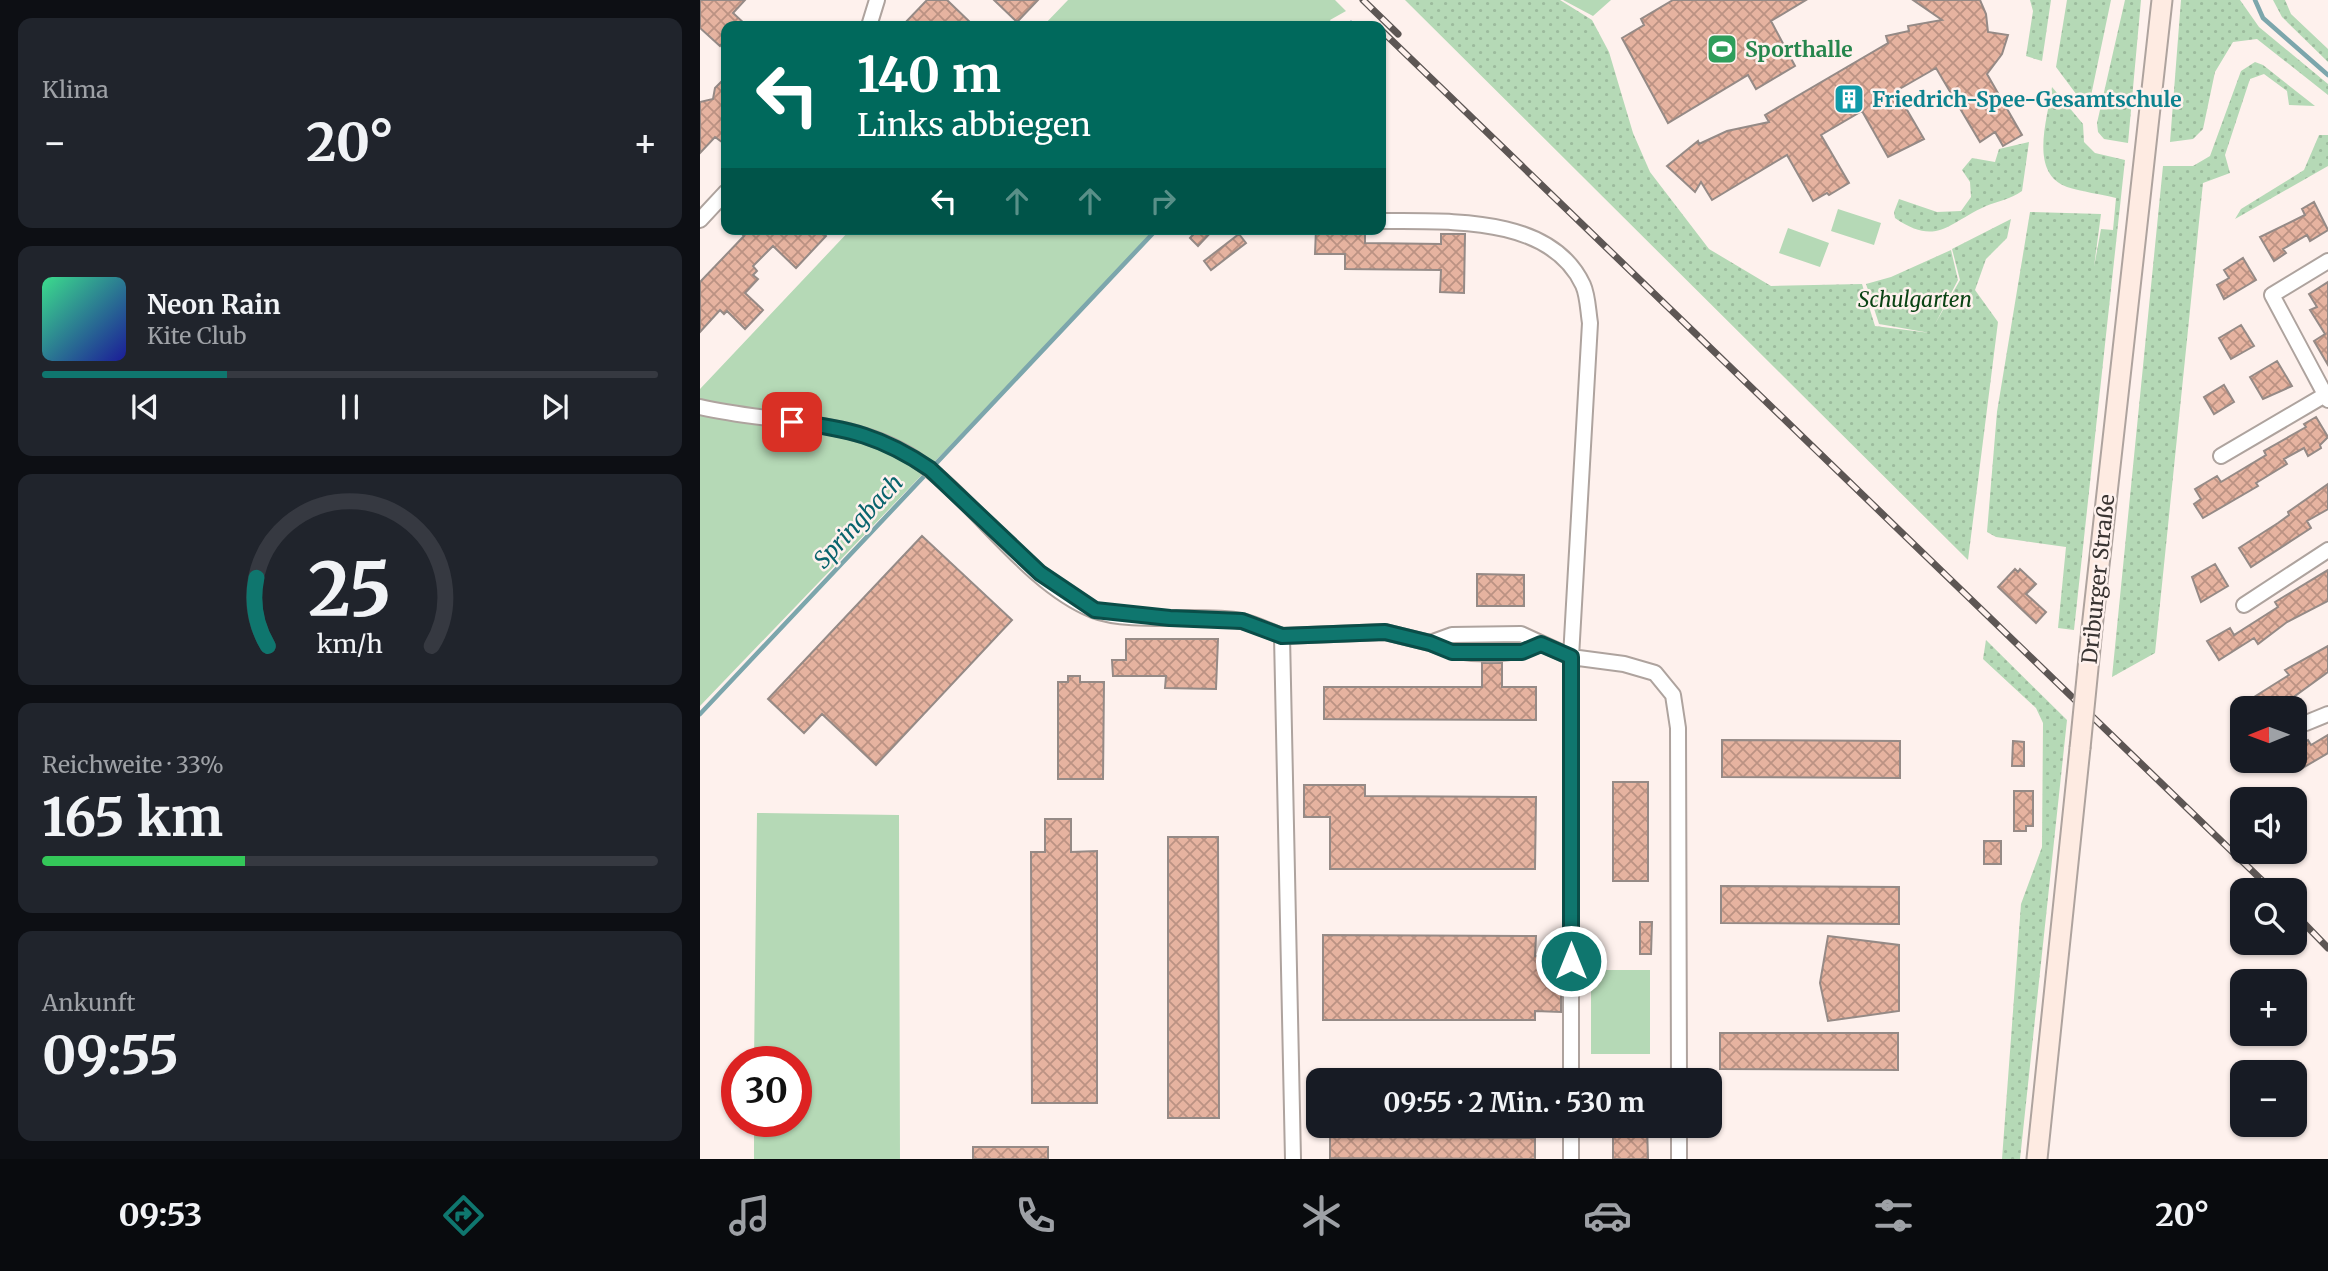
<!DOCTYPE html>
<html lang="de">
<meta charset="utf-8">
<style>
body{margin:0;font-family:Merriweather,serif;background:#20242c;color:#f1f3f6;height:100vh;display:flex;flex-direction:column;font-size:26px;white-space:nowrap}
*{box-sizing:border-box;margin:0}
p{font-size:23px;color:#9ea1a6}
.icon{flex:none;width:38px;height:38px;fill:none;stroke:currentColor;stroke-width:2;stroke-linecap:round;stroke-linejoin:round}
.map{position:relative;flex:1;overflow:hidden}
.sheet{display:flex;flex-direction:column;gap:18px;padding:18px;background:#0d0f14;width:700px}
.sheet>*{flex:none}
.hud{position:absolute;left:21px;top:21px;width:665px;height:214px;border-radius:14px;box-shadow:0 2px 5px #0004;background:#00695c;color:#fff;overflow:hidden}
.needle{width:46px;rotate:269deg}
.controls{position:absolute;left:1530px;top:696px;display:grid;gap:14px}
.controls a{display:grid;place-items:center;width:77px;height:77px;border-radius:14px;background:#171b24;box-shadow:0 2px 5px #0004;font-size:35px}
.speed{position:absolute;left:21px;top:1046px;display:flex;gap:14px;font-size:35px;font-weight:700;text-align:center}
.speed>*{display:grid;place-content:center;width:91px;height:91px;border-radius:50%;background:#171b24;box-shadow:0 2px 5px #0004;line-height:1}
.speed .limit{border:10px solid #d22;background:#fff;color:#111}
.pin{position:absolute;display:grid;place-items:center;width:60px;height:60px;color:#fff;margin:-30px;border-radius:14px;box-shadow:0 4px 10px #0006}
.me{position:absolute;width:77px;margin:-38px;rotate:0deg;stroke-linejoin:round;filter:drop-shadow(0 0 5px #0008)}
.turn{display:flex;align-items:center;gap:24px;height:147px;padding:0 21px;font-size:32px}
.turn .icon{width:91px;height:91px;stroke-width:2.5}
.turn b{display:block;font-size:49px;line-height:60px}
.lanes{display:flex;align-items:center;height:66px;padding:0 21px;background:#0003;justify-content:center;gap:35px;direction:ltr}
.lanes .off{opacity:.35}
.big{font-size:52px;font-weight:700;line-height:1.1}
.sheet .widget{flex:1;display:flex;flex-direction:column;justify-content:center;gap:10px;min-width:0;padding:0 24px;border-radius:14px;background:#20242c}
.sheet .dial{align-items:center;gap:0}
.dial svg{height:182px;overflow:visible;fill:none;stroke:#363941;stroke-width:7;stroke-linecap:round;text-anchor:middle}
.dial text{fill:#f1f3f6;stroke:none}
.song{display:flex;align-items:center;gap:21px}
.cover{width:84px;height:84px;border-radius:10px;background:linear-gradient(135deg,hsl(150 70% 55%),hsl(240 70% 35%))}
.played{height:7px;border-radius:4px;background:linear-gradient(90deg,#0f766e 30%,#363941 30%)}
.keys{display:flex;justify-content:space-around;direction:ltr}
.heat{display:flex;justify-content:space-between;align-items:center;font-size:38px;direction:ltr}
.charge{height:10px;border-radius:5px;background:linear-gradient(90deg,#34c759 33%,#363941 0)}
.trip{position:absolute;left:606px;top:1068px;width:416px;height:70px;border-radius:14px;background:#171b24;box-shadow:0 2px 5px #0004;font-weight:700;line-height:70px;text-align:center}
.tabs{display:flex;height:112px;justify-content:space-around;align-items:center;background:#090b0e;color:#9ea1a6}
.tabs .icon{width:49px;height:49px}
.tabs .current{color:#0f766e}
.tabs b{font-size:32px;color:#f1f3f6}
main{display:flex;flex:1;min-height:0}
.map>svg:first-child{display:block}
</style>
<main>
<section class="sheet">
<div class="widget"><p>Klima</p>
<div class="heat"><a>−</a><b class="big">20°</b><a>+</a></div>
</div>
<div class="widget">
<div class="song"><i class="cover"></i><div><b>Neon Rain</b><p>Kite Club</p></div></div>
<div class="played"></div>
<div class="keys"><svg class="icon" aria-label="previous" viewBox="0 0 24 24"><path d="M18 5L8 12l10 7zM5 5v14"/></svg><svg class="icon" aria-label="pause" viewBox="0 0 24 24"><path d="M8 5v14M16 5v14"/></svg><svg class="icon" aria-label="next" viewBox="0 0 24 24"><path d="M6 5l10 7-10 7zM19 5v14"/></svg></div>
</div>
<div class="widget dial"><svg viewBox="0 0 100 80">
<path d="M14 69A42 42 0 1 1 86 69"/>
<path d="M14 69A42 42 0 0 1 9 39" stroke="#0f766e"/>
<text x="50" y="56" font-size="32" font-weight="700">25</text>
<text x="50" y="72" font-size="11">km/h</text>
</svg></div>
<div class="widget"><p>Reichweite · 33%</p><b class="big">165 km</b><div class="charge"></div></div>
<div class="widget"><p>Ankunft</p><b class="big">09:55</b></div>
</section>
<div class="map">
<svg width="1628" height="1159" viewBox="0 0 1628 1159">
<defs>
<pattern id="grass-dots" width="8" height="8" patternUnits="userSpaceOnUse" patternTransform="scale(1.75)"><rect width="8" height="8" fill="#b5d9b6"/><path d="M2 2h.1M6 6h.1" fill="none" stroke="#9cbb9d" stroke-width="1.8" stroke-linecap="round"/></pattern>
<pattern id="building-cross-hatch" width="8" height="8" patternUnits="userSpaceOnUse" patternTransform="scale(1.75)"><rect width="8" height="8" fill="#e6b3a0"/><path d="M0 0l8 8M0 8l8-8" fill="none" stroke="#bb9283"/></pattern>
</defs>
<rect width="100%" height="100%" fill="#fef1ed"/>
<path fill="url(#grass-dots)" d="M705 0H860L892 20 909 52 933 133 950 172 1009 249 1071 286 1162 284 1175 326 1230 333 1179 324 1166 284 1191 277 1251 250 1258 280 1235 324 1260 280 1252 249 1311 219 1307 238 1286 259 1275 290 1298 322 1268 560Z
M1330 0H1351L1342 61 1326 56 1333 11Z
M1367 0H1411L1388 110 1356 67Z
M1425 0H1441L1428 143 1404 139 1398 132 1397 123Z
M1481 0H1540L1559 27 1628 84V95L1557 39 1533 42 1515 72 1503 129 1493 139 1470 142Z
M1573 0H1585L1591 14 1628 49V62L1582 17Z
M1555 62 1563 65 1615 106 1589 105 1587 91 1564 74 1550 79 1525 155 1530 173 1503 183 1455 653 1412 677 1463 166H1493L1510 156 1541 71Z
M1352 87 1383 124 1384 142 1395 153 1425 160 1374 630 1358 628 1366 547 1296 537 1287 532 1297 412 1330 212 1401 214 1394 267 1401 229 1413 230 1416 198C1400 194 1383 192 1367 187 1328 173 1348 118 1352 87Z
M1619 135H1628V166L1535 219 1541 209 1604 170Z
M1329 142 1322 191C1311 199 1298 201 1286 206 1248 223 1237 247 1195 218L1194 212 1199 199 1237 212 1261 211 1271 197 1270 182 1262 170 1272 158 1295 162 1299 149Z
M1286 640 1367 720 1320 1159H1302L1321 904 1342 847 1343 723 1336 708 1283 659Z"/>
<path fill="#b5d9b6" d="M368 0H635L646 11 630 20 633 26H343Z
M863 0H911L893 16Z
M1138 209 1181 223 1174 245 1131 231Z
M1088 228 1129 243 1120 267 1079 253Z
M151 229H458L0 706V389Z
M57 813 199 815 200 1159H54V1122H96V1062H54Z
M891 970H950V1054H891Z"/>
<g fill="none" stroke-linecap="round" stroke-linejoin="round">
<path stroke="#7ca6ac" stroke-width="4.5" d="M1555 0 1563 18 1628 75
M648 26 651 23
M0 714 457 229"/>
</g>
<path fill="url(#building-cross-hatch)" stroke="#958a86" stroke-width="2" d="M0 0H45L33 13 47 26H26V39L20 46 0 28Z
M227 0H247L274 26H202Z
M294 0H338L317 22Z
M973 0H1106L1071 21 1095 66 1056 89 1048 75 968 123 922 38 944 25 941 19Z
M1213 0H1280L1286 14 1288 32 1308 35 1302 54 1287 74 1322 135 1303 146 1295 132 1280 142 1236 68 1196 91 1224 139 1188 157 1162 111 1121 135 1149 183 1129 195 1127 193 1113 201 1087 155 1012 200 1001 182 995 192 967 166 998 141 999 144 1027 131 1069 122 1065 115 1188 43 1186 36 1209 31 1208 26 1242 20Z
M26 77V145L15 137 0 153V102L13 99 15 88Z
M1614 202 1628 230 1610 241 1607 235 1583 249 1586 253 1574 261 1560 237 1605 215 1602 209Z
M37 229H119L126 236 96 268 73 246 53 266 57 271 53 275 58 279 45 293 63 310 45 329 27 311 24 314 20 310 0 332V282L44 236Z
M498 229H514L498 246 490 238Z
M616 229H665V243L741 244V234H765L764 293 740 292 741 270 645 269V254H615Z
M539 234 546 243 511 270 504 261Z
M1543 258 1556 280 1524 299 1517 285 1529 278 1524 270Z
M1628 282V365L1614 341 1625 334 1610 310 1617 307 1609 294Z
M1541 325 1554 346 1531 359 1519 338Z
M1577 361 1592 386 1563 399 1550 377Z
M1524 385 1534 402 1514 414 1504 397Z
M1616 417 1628 437 1620 445 1621 448 1608 456 1604 448 1584 459 1587 464 1556 483 1558 486 1503 518 1494 504 1501 499 1495 489 1517 476 1521 482 1566 455 1564 451 1606 427 1604 424Z
M1628 484V509L1607 521 1611 528 1551 567 1539 548 1578 523 1589 515 1588 512Z
M222 536 312 620 176 765 122 714 104 733 68 699Z
M1515 564 1528 586 1501 602 1492 577Z
M1315 569 1318 572 1320 569 1336 584 1326 594 1346 612 1336 623 1298 587Z
M1628 570V601L1587 622 1558 644 1554 638 1519 660 1507 641 1530 628 1534 635 1578 607 1575 602Z
M777 574 824 575V606H777Z
M426 639H518L516 689 465 688 466 676H413L412 660H426Z
M1628 646V672L1577 709H1561L1554 697 1589 675 1585 670Z
M782 663H802V687H836V720L624 719V687H782Z
M368 676H380V682H404L403 779H358V682H368Z
M1628 735V753L1601 769 1594 758V747L1608 740 1611 745Z
M1022 740 1200 741V778L1022 777Z
M1313 741 1324 742V766H1312Z
M913 782H948V881H913Z
M604 785H665V796L836 797 835 869H630V817H604Z
M1314 791H1333V826H1326V831H1314Z
M345 819H371V852L397 851V1103H332L331 852H345Z
M468 837H518L519 1118H468Z
M1284 841H1301V864H1284Z
M1021 886 1199 887V924L1021 923Z
M940 922H952L951 954H940Z
M623 935 836 936 835 956H861V1012L835 1011V1020H623Z
M1128 936 1199 945V1011L1128 1021 1120 983Z
M1020 1033H1198V1070L1020 1069Z
M913 1125H947L948 1159H913Z
M630 1137 835 1138V1159L630 1158Z
M273 1147H348V1159H273Z"/>
<g fill="none" stroke-linecap="round" stroke-linejoin="round">
<g stroke="#aea39e" stroke-width="18">
<path id="street" d="M169 26 177 0
M0 220 26 192
M681 221C746 222 850 214 883 285 888 296 888 311 890 323L871 657V1080
M1628 261 1572 295 1628 400
M0 407C72 424 151 417 215 459 275 499 325 582 393 610 432 625 500 613 542 621 555 624 569 631 582 636L593 1159
M1521 456 1625 395
M1544 605 1628 550
M582 636 685 632 730 643 752 635 821 634 871 657 924 664 955 673 973 695 978 728 979 1080
M730 643C763 657 808 657 841 644
M1606 723 1628 714
M871 1125V1159
M979 1125V1159"/>
</g>
<g stroke="#aea39e" stroke-width="23">
<path id="secondary" d="M1392 628 1462 0
M1337 1159 1380 748"/>
</g>
<use href="#street" stroke="#fff" stroke-width="14"/>
<use href="#secondary" stroke="#feebe2" stroke-width="19"/>
<g stroke="#5d5654" stroke-width="7">
<path id="rail" d="M663 0 698 34
M681 30 1573 891
M1594 913 1628 948"/>
</g>
<use href="#rail" stroke="#fef1ed" stroke-width="4.5" stroke-dasharray="13" stroke-linecap="butt"/>
<g stroke="#aea39e" stroke-width="23" stroke-linecap="butt">
<path id="secondary-bridge" d="M1380 748 1392 628"/>
</g>
<use href="#secondary-bridge" stroke="#feebe2" stroke-width="19"/>
</g>
<g fill="none" stroke-linecap="round" stroke-linejoin="round">
<g stroke="#0a4d48" stroke-width="18">
<path id="route" d="M92 422C148 428 183 437 230 469L340 573 395 610 470 618 542 621 582 636 685 632 730 643 752 652H822L841 644 871 657V961"/>
</g>
<use href="#route" stroke="#0f766e" stroke-width="12"/>
</g>
<defs>
<g id="stadium-square" transform="scale(1.575)"><rect x="-9" y="-9" width="18" height="18" rx="4" fill="#2e9e5b" stroke="#fef1ed"/><path d="M0-5a6.5 5 0 1 0 0 10a6.5 5 0 1 0 0-10ZM-3.5-1.8h7v3.6h-7Z" fill="#fff"/></g>
<g id="building-square" transform="scale(1.575)"><rect x="-9" y="-9" width="18" height="18" rx="4" fill="#0f9aa8" stroke="#fef1ed"/><path d="M-4-6H4V6H1V3H-1V6H-4ZM-2.5-4.3h1.7v1.8h-1.7ZM.8-4.3h1.7v1.8H.8ZM-2.5-1h1.7V.8h-1.7ZM.8-1h1.7V.8H.8Z" fill="#fff"/></g>
</defs>
<g fill-rule="evenodd">
<use href="#stadium-square" x="1022" y="49"/>
<use href="#building-square" x="1149" y="99"/>
</g>
<g text-anchor="middle" dominant-baseline="central" stroke-width="5" stroke-linejoin="round" paint-order="stroke">
<g font-size="21" font-weight="bold" fill="#27864d" stroke="#fef1ed" text-anchor="start">
<text x="1045" y="49">Sporthalle</text>
</g>
<g font-size="21" font-weight="bold" fill="#0d838f" stroke="#fef1ed" text-anchor="start">
<text x="1172" y="99">Friedrich-Spee-Gesamtschule</text>
</g>
<g font-size="21" font-style="italic" fill="#0a4314" stroke="#fef1ed">
<text x="1215" y="299">Schulgarten</text>
</g>
<g font-size="21" fill="#393432" stroke="#fef1ed">
<text transform="translate(1398 579) rotate(-84)">Driburger Straße</text>
</g>
<g font-size="23" font-style="italic" fill="#09646d" stroke="#fef1ed">
<text transform="translate(158 521) rotate(-47)">Springbach</text>
</g>
</g>
</svg>
<div class="controls">
<a><svg class="needle" viewBox="-14 -14 28 28"><path d="M0-13l5 13h-10z" fill="#e53935"/><path d="M0 13l5-13h-10z" fill="#9ea1a6"/></svg></a>
<a><svg class="icon" aria-label="sound" viewBox="0 0 24 24"><path d="M4 9h4l5-4v14l-5-4H4zM17 9q2 3 0 6"/></svg></a>
<a><svg class="icon" aria-label="search" viewBox="0 0 24 24"><circle cx="10" cy="10" r="6"/><path d="M15 15l6 6"/></svg></a>
<a>+</a>
<a>−</a>
</div>
<div class="speed"><div class="limit">30</div></div>
<div class="pin" style="left:92px;top:422px;background:#d93025"><svg class="icon" aria-label="arrive" viewBox="0 0 24 24"><path d="M6 21V4h12l-3 4 3 4H6"/></svg></div>
<svg class="me" style="left:871px;top:961px" viewBox="-20 -20 40 40"><circle r="17" fill="#0f766e" stroke="#fff" stroke-width="3"/><path d="M0-11L8 9 0 5-8 9z" fill="#fff"/></svg>
<div class="trip">09:55 · 2 Min. · 530 m</div>
<div class="hud">
<div class="turn"><svg class="icon" aria-label="left" viewBox="0 0 24 24"><path d="M17 20v-9H6M10 6l-5 5 5 5"/></svg><div><b>140 m</b>Links abbiegen</div></div>
<div class="lanes"><svg class="icon" aria-label="left" viewBox="0 0 24 24"><path d="M17 20v-9H6M10 6l-5 5 5 5"/></svg><svg class="icon off" aria-label="ahead" viewBox="0 0 24 24"><path d="M12 20V5M6 11l6-6 6 6"/></svg><svg class="icon off" aria-label="ahead" viewBox="0 0 24 24"><path d="M12 20V5M6 11l6-6 6 6"/></svg><svg class="icon off" aria-label="right" viewBox="0 0 24 24"><path d="M7 20v-9h11M14 6l5 5-5 5"/></svg></div>
</div>
</div>
</main>
<nav class="tabs">
<b>09:53</b>
<svg class="icon current" aria-label="directions" viewBox="0 0 24 24"><path d="M12 3l9 9-9 9-9-9zM9 14v-3h6M13 9l2 2-2 2"/></svg>
<svg class="icon" aria-label="music" viewBox="0 0 24 24"><path d="M9 18V5l10-2v13"/><circle cx="6" cy="18" r="3"/><circle cx="16" cy="16" r="3"/></svg>
<svg class="icon" aria-label="phone" viewBox="0 0 24 24"><path d="M5 4h4l2 5-3 2q2 4 5 5l2-3 5 2v4C11 20 4 13 5 4z"/></svg>
<svg class="icon" aria-label="climate" viewBox="0 0 24 24"><path d="M12 3v18M4 7l16 10M4 17L20 7"/></svg>
<svg class="icon" aria-label="car" viewBox="0 0 24 24"><path d="M5 17H2v-5l4-1 3-4h7l3 4 3 1v5h-3M9 17h6M6 11h13"/><circle cx="7" cy="17" r="2"/><circle cx="17" cy="17" r="2"/></svg>
<svg class="icon" aria-label="filters" viewBox="0 0 24 24"><path d="M4 7h16M4 17h16"/><circle cx="9" cy="7" r="2"/><circle cx="15" cy="17" r="2"/></svg>
<b>20°</b>
</nav>
